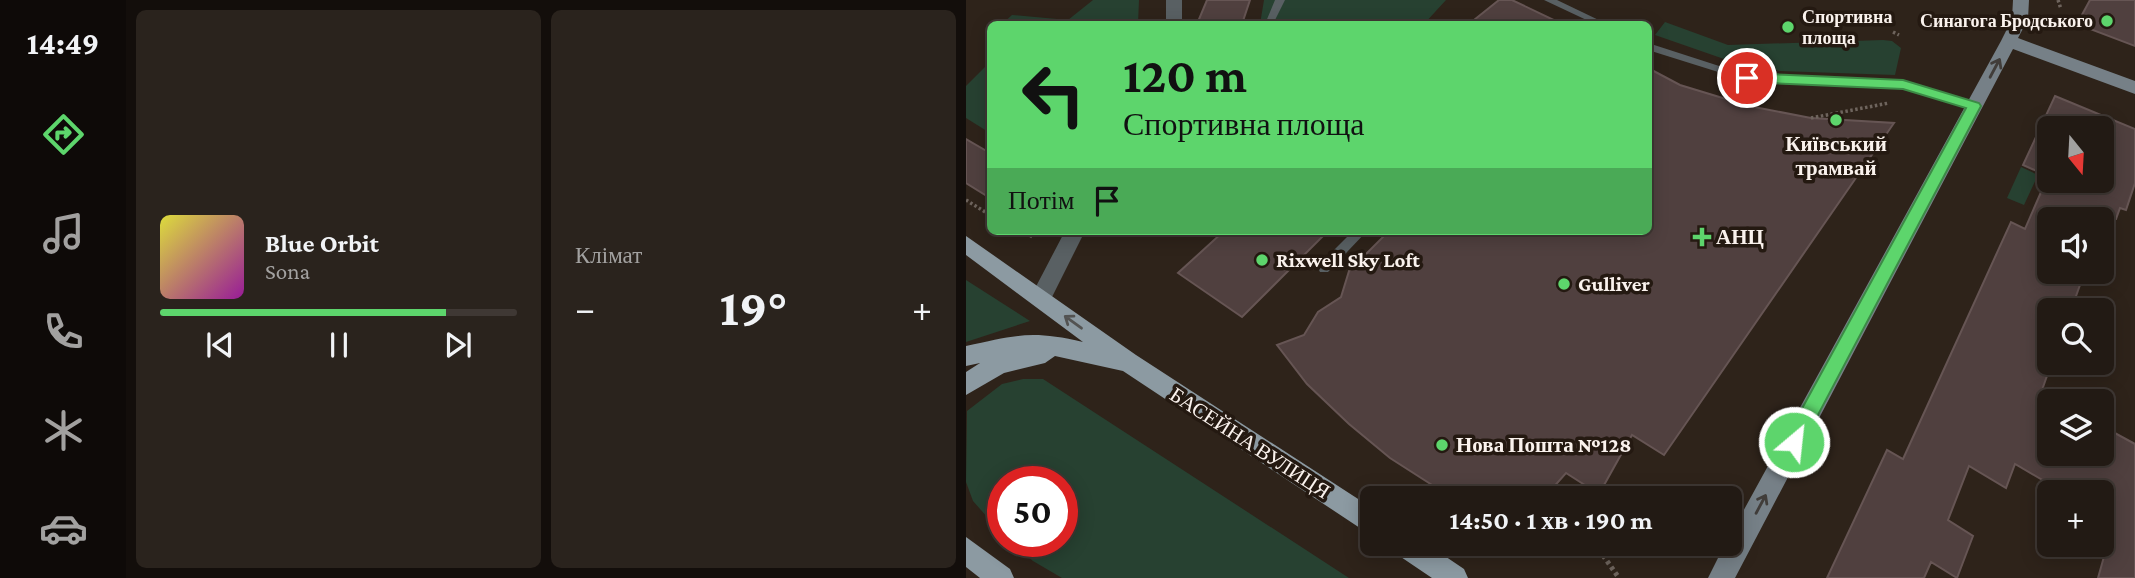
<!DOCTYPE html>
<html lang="uk">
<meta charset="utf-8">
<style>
body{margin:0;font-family:"Crimson Pro",serif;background:#2a231d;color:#f1f3f6;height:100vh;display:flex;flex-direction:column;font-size:26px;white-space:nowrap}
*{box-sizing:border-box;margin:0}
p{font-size:23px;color:#a2a1a0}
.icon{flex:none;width:38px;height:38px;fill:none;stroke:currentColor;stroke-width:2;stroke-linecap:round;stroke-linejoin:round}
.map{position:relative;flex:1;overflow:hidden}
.drawer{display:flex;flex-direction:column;gap:10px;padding:10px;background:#130e0b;width:840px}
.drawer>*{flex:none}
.hud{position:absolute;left:21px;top:21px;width:665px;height:214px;border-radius:10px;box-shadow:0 4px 18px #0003,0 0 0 2px #3f3834;background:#5dd56c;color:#111;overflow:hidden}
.needle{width:46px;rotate:162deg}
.fabs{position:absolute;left:1071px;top:116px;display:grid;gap:14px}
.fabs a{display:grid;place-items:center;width:77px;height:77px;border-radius:10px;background:#221a14;box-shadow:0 4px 18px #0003,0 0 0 2px #3f3834;font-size:35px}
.speed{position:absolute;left:21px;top:466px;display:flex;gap:14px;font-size:35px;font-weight:700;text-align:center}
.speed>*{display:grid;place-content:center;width:91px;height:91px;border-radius:50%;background:#221a14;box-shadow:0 4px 18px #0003,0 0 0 2px #3f3834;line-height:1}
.speed .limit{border:10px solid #d22;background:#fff;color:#111}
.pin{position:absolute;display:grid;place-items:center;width:60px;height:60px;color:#fff;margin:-30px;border:4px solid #fff;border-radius:50%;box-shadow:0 2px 7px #0007}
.me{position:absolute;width:77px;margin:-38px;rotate:28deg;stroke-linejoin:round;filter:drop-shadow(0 0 5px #0008)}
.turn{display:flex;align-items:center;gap:24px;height:147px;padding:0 21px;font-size:32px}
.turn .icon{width:91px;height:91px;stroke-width:2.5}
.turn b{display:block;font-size:49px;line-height:60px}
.then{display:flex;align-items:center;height:66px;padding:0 21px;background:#0003;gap:14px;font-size:26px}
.big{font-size:52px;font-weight:700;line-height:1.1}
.drawer .tile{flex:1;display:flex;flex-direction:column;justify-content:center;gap:10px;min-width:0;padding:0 24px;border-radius:10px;background:#2a231d}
.song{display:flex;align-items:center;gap:21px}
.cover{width:84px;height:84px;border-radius:10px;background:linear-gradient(135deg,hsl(60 70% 55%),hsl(300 70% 35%))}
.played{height:7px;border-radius:4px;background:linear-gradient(90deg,#5dd56c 80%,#3f3834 80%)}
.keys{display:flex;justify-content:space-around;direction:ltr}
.heat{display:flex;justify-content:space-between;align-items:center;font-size:38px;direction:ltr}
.drawer .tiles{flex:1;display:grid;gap:10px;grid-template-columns:repeat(2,1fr)}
.trip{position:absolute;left:394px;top:486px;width:382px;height:70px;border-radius:10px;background:#221a14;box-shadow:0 4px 18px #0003,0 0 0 2px #3f3834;font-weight:700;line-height:70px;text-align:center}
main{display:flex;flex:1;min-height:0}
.menu{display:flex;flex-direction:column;width:126px;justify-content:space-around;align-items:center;background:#0e0a08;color:#a2a1a0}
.menu .icon{width:49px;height:49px}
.menu .current{color:#5dd56c}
.menu b{font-size:32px;color:#f1f3f6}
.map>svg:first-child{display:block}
</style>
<main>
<nav class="menu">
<b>14:49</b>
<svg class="icon current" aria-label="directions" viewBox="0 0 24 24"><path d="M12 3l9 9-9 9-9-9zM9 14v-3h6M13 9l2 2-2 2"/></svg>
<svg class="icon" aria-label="music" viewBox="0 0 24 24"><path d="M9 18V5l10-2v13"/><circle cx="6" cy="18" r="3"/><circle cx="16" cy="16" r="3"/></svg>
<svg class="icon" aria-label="phone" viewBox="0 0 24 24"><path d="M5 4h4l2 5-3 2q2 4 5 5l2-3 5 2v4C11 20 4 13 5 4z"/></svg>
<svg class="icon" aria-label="climate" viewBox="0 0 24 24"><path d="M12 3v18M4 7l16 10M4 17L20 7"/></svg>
<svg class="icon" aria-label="car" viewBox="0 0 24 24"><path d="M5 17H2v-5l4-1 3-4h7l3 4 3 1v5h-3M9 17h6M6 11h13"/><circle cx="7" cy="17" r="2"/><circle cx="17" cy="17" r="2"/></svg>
</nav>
<section class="drawer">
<div class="tiles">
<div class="tile">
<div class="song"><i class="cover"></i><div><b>Blue Orbit</b><p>Sona</p></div></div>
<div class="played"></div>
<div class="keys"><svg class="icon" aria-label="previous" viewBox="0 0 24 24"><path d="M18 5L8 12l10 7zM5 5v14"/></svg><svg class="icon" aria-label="pause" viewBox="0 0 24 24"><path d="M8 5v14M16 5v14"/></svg><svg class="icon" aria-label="next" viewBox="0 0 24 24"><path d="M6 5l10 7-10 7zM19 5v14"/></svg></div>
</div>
<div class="tile"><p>Клімат</p>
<div class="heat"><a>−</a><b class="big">19°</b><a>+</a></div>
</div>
</div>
</section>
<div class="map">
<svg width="1169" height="578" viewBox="0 0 1169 578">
<rect width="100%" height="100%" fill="#2e231a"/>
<path fill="#274131" d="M127 0H173L172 24H36L46 15 102 20Z
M298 0H480L458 24H294Z
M699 22 762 45 917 40 926 41 935 48 929 75 814 71 758 59 689 35Z
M24 62V133L0 118V86Z
M1055 167 1072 175 1058 205 1041 198Z
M0 280 64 321 0 342Z
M57 379H77L383 578H96L67 561 43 541H96V481H37V535L7 501 0 482 1 411 36 384Z"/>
<path fill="#50403f" stroke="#665554" stroke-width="2" fill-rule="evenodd" d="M241 0H284L276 24H231Z
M533 0H546L596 24H503Z
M1124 0H1169V46L1111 24Z
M682 68 714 85 783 106 845 118 928 123 698 455 666 435 633 494 600 473 577 499H488L424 458 383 424 341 384 311 345 338 335 352 312 375 297 383 271 423 231H682Z
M1089 96 1169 129V183L1160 210 1154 208 1150 219H1083V271H1119L1105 310H1083V370L1075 393 1083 398V453H1136V426L1169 444V578H1132L1148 521 1136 514V492H1097L1049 464 1040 488 1003 466 982 520 1007 536 991 578 965 562 958 578H861L921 450 937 459 1045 222 1059 229 1082 176 1057 165ZM1083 128H1136V180H1083Z
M0 139 24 153V198L0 183Z
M258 231H362L276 317 212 273Z"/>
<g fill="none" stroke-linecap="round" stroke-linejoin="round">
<path stroke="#6e645d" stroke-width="3.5" stroke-dasharray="2.5 2.5" stroke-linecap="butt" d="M1092 0 1095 9
M927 32 933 35
M845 118 923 103
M0 200 24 215
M55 231 67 237 73 231"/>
<path stroke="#6e645d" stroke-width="5" stroke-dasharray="3.5 3.5" stroke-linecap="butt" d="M589 486 598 499
M629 544 653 578"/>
<path fill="#596063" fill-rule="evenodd" d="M309 0H319L307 24H299Z
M578 0H591L641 24H629Z
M682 43 781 75 937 80 1012 103 1013 106 1008 110 937 88 781 81 682 50Z
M387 231H401L362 272H354L352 268 354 264Z"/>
<path fill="#596063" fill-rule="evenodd" d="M200 0H216V24H200Z
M99 231H119L82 305 75 307 68 305 64 298Z"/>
<path fill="#768087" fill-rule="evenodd" d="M1047 0H1063L1062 19 1052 38 1169 81V94L1047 49 769 578H742L759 544H763V537L1035 41 1046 19Z"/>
<path fill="#8c9aa2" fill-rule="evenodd" d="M0 236 170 355 406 508V536L157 371 89 356 79 363 38 373 0 395V372L14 363 0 366V346C50 335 66 330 117 342L0 255Z
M0 537 44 569 48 578H14L0 567Z
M425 544H461L498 569 502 578H466L429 553Z"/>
</g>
<defs><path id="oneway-shaft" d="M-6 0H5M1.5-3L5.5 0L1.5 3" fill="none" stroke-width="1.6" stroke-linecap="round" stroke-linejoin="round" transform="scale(1.75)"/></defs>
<g stroke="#413d3a">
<use href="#oneway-shaft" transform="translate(1029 68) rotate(-62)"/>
<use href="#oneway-shaft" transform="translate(795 504) rotate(-62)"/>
</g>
<use stroke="#535352" href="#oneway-shaft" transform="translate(107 322) rotate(-144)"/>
<path fill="#5dd56c" stroke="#3c8a46" stroke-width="2" d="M781 73 937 80 1013 103 1015 106 834 449 828 451 821 449 819 442 821 436 1000 108 937 89 781 82 775 78Z"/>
<g fill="#5dd56c" stroke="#241911" stroke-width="2.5">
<circle cx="1141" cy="21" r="7"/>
<circle cx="822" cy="27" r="7"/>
<circle cx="870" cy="120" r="7"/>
<path d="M732.5 226.5h7v7h7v7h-7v7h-7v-7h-7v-7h7z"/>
<circle cx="296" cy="260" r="7"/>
<circle cx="598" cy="284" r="7"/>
<circle cx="476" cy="445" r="7"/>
</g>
<g text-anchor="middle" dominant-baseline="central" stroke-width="7" stroke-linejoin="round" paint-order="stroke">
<g font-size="18" font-weight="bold" fill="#faf2ed" stroke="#241911" text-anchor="start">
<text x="836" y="17">Спортивна<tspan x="836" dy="21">площа</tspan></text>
<text x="1127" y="21" text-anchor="end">Синагога Бродського</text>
</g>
<g font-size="21" font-weight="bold" fill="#faf2ed" stroke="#241911" text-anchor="start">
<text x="870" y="144" text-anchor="middle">Київський<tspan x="870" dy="24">трамвай</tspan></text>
<text x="750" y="237">АНЦ</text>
<text x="310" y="260">Rixwell Sky Loft</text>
<text x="612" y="284">Gulliver</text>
<text x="490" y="445">Нова Пошта №128</text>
</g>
<g font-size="21" fill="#faf2ed" stroke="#241911">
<text transform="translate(284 443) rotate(33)">БАСЕЙНА ВУЛИЦЯ</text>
</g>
</g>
</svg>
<div class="fabs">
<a><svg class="needle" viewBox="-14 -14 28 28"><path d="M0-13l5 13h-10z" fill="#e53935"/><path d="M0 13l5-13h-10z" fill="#a2a1a0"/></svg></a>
<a><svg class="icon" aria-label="sound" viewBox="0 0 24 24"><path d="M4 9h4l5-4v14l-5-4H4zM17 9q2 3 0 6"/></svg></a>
<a><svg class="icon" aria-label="search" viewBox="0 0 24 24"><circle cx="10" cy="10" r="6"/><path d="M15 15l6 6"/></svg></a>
<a><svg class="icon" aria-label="layers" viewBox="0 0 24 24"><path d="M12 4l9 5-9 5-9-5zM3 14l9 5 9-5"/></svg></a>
<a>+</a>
</div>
<div class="speed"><div class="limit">50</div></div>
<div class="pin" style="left:781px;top:78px;background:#d93025"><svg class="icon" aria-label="arrive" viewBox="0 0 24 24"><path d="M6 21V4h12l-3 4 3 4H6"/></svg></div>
<svg class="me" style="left:828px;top:442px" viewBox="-20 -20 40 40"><circle r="17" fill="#5dd56c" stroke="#fff" stroke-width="3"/><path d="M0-11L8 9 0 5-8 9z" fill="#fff"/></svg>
<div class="trip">14:50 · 1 хв · 190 m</div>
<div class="hud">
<div class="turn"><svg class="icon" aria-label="left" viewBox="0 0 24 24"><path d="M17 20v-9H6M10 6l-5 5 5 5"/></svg><div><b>120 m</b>Спортивна площа</div></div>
<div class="then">Потім<svg class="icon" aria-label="arrive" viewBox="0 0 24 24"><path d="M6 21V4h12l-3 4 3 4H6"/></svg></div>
</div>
</div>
</main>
